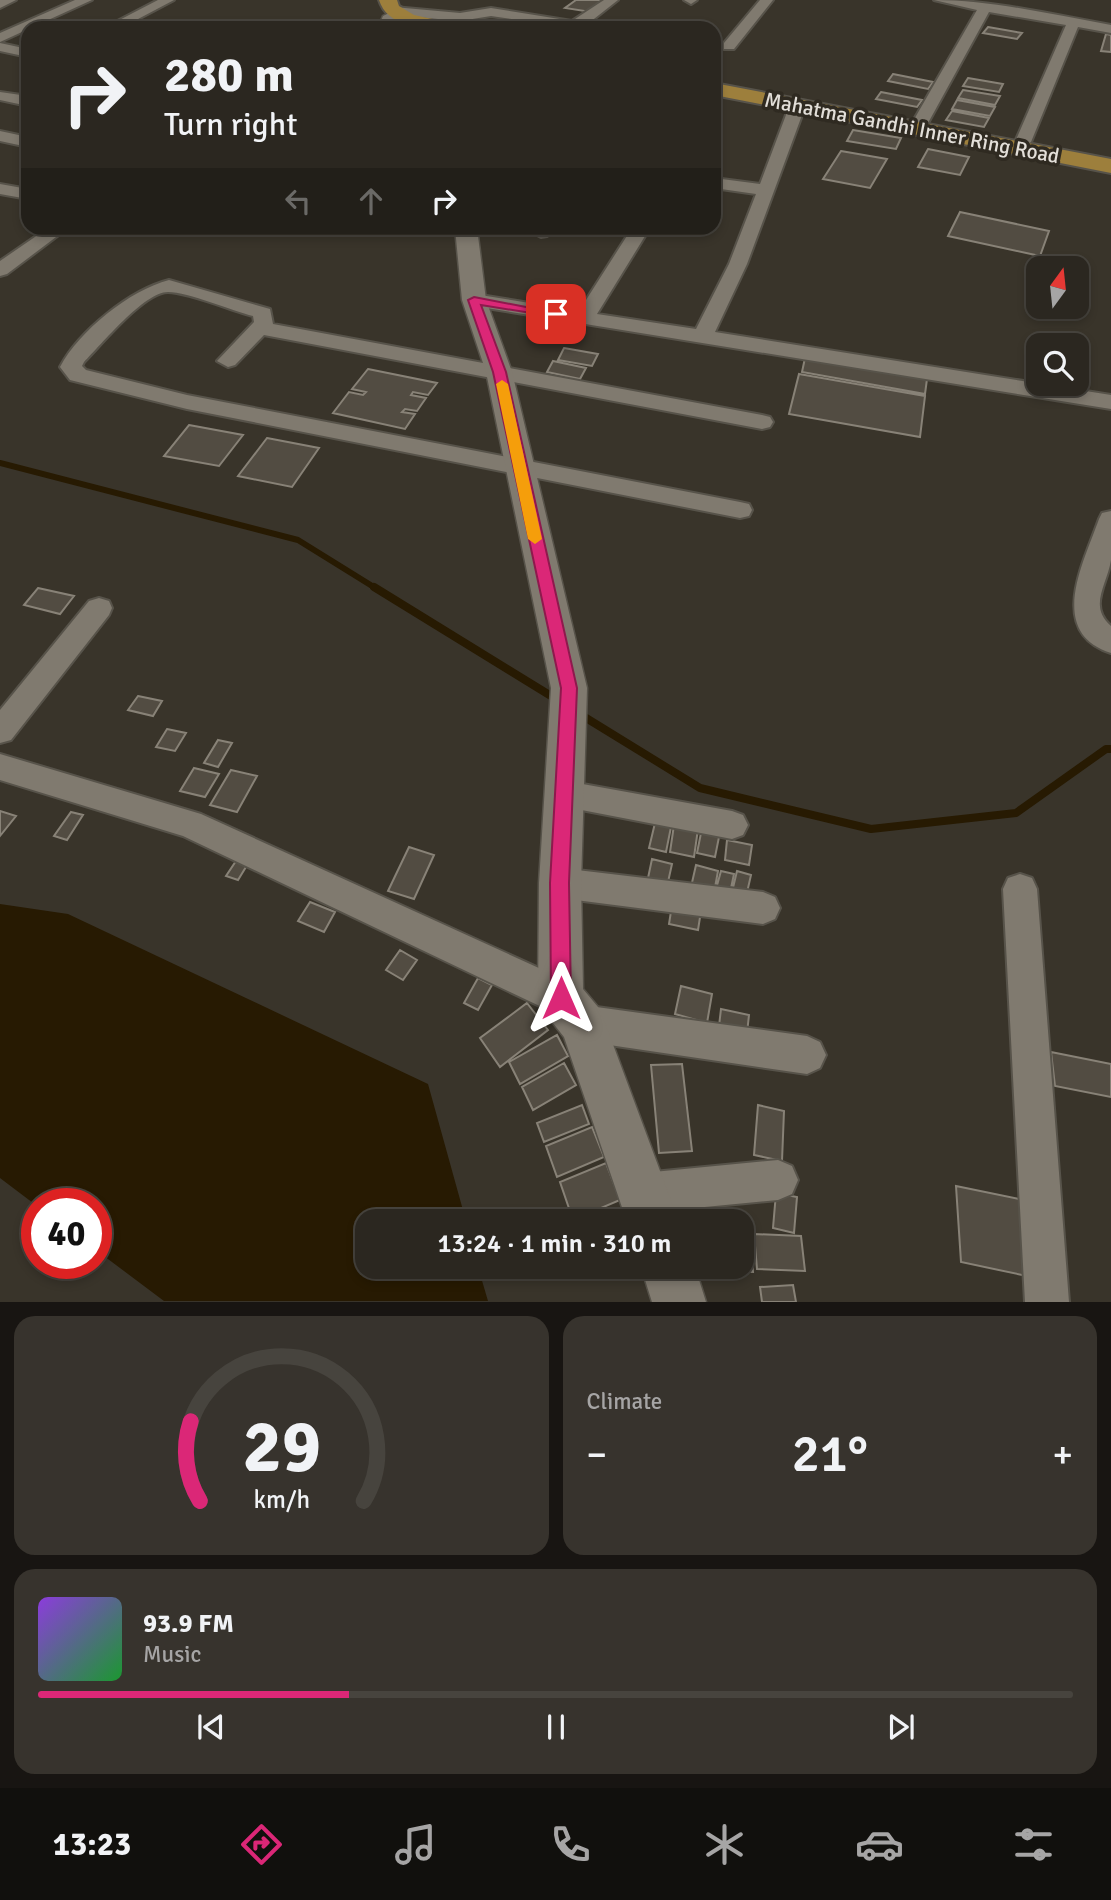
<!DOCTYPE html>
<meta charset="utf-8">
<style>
body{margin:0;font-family:Signika,sans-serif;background:#37332d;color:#f1f3f6;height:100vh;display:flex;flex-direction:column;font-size:26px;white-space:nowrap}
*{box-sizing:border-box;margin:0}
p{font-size:23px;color:#a6a5a5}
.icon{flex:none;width:38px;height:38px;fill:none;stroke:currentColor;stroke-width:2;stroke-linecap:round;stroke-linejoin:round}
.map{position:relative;height:1302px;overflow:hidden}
.side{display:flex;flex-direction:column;gap:14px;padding:14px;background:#181512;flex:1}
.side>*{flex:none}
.guide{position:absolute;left:21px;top:21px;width:700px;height:214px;border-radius:21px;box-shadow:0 4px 10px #0003,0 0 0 2px #47443e;background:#2b2720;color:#f1f3f6;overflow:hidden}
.needle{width:46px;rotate:15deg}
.controls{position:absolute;left:1026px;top:256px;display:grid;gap:14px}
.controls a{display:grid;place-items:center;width:63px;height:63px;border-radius:14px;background:#2b2720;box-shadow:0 4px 10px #0003,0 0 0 2px #47443e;font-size:35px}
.speed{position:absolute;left:21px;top:1188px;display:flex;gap:14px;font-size:35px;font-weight:700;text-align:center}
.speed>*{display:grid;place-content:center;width:91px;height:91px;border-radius:50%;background:#2b2720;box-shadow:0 4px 10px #0003,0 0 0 2px #47443e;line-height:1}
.speed .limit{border:10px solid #d22;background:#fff;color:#111}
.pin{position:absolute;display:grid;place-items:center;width:60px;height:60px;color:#fff;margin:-30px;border-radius:14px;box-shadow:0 4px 10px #0006}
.me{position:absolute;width:77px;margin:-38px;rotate:0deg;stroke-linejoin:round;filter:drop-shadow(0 0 5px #0008)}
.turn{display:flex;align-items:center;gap:24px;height:147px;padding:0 28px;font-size:32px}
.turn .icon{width:91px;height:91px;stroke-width:2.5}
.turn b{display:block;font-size:49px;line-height:60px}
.lanes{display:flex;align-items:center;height:66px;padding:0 28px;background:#0003;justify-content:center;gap:35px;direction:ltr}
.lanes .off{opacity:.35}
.big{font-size:52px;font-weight:600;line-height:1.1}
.side .widget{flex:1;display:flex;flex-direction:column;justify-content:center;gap:10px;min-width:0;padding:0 24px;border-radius:21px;background:#37332d}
.side .dial{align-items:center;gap:0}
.dial svg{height:182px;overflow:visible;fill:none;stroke:#47443e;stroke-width:7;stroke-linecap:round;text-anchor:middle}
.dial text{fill:#f1f3f6;stroke:none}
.song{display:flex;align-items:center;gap:21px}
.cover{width:84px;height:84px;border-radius:10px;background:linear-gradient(135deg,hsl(270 70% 55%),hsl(130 70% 35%))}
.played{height:7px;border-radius:4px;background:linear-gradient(90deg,#db2777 30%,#47443e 30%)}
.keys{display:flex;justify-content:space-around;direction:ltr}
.heat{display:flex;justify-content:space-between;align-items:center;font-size:38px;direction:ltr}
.side .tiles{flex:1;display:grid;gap:14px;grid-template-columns:1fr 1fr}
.widget:last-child{grid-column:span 2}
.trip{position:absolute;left:355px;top:1209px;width:399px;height:70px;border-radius:21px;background:#2b2720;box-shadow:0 4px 10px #0003,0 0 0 2px #47443e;font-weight:600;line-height:70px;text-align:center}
.dock{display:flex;height:112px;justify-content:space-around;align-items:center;background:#11100d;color:#a6a5a5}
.dock .icon{width:49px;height:49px}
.dock .selected{color:#db2777}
.dock b{font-size:32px;color:#f1f3f6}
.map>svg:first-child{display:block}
</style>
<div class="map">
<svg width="1111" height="1302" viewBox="0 0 1111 1302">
<rect width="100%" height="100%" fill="#39342a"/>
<path fill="#271a02" d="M0 904 68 914 428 1084 466 1221 368 1222V1267H478L488 1301H164L96 1250V1204L37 1206 0 1178Z"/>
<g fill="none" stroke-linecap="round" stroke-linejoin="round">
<path stroke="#271a02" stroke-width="6" d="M0 463 298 540 377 589"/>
<path stroke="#271a02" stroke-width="8" d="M374 587 556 699
M578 713 700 788 871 829 1016 813 1106 749H1111"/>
</g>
<path fill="#524c42" stroke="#888277" stroke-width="2" d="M576 0H606L591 12 565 8Z
M988 27 1022 33 1017 39 983 33Z
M1106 34 1111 35V52L1101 51Z
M893 74 933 82 928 89 888 81Z
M968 78 1003 84 999 92 963 86Z
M963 90 1000 96 995 105 958 98Z
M881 92 922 100 917 107 876 99Z
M957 100 995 107 990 116 952 109Z
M952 111 989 118 984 127 946 120Z
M853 130 901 138 896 149 847 141Z
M928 149 969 157 960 175 918 167Z
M841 151 887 159 870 188 823 179Z
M960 212 1049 231 1040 256 948 236Z
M564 348 598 354 592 366 558 360Z
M805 358 927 379 925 394 802 372Z
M553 361 586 368 580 379 547 372Z
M368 369 437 383 428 395 413 392 411 395 426 398 417 411 405 409 402 412 415 414 405 429 333 413 349 392 363 395 366 392 352 389Z
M799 374 925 396 920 437 789 414Z
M189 425 243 435 219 466 164 456Z
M267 438 319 448 292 487 238 476Z
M38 588 74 596 60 614 24 605Z
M138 696 162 701 153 716 128 710Z
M167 729 186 733 175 751 156 747Z
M218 740 232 743 218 767 204 763Z
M194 768 219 774 205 797 180 791Z
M231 770 257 776 237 812 210 805Z
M0 811 16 816 0 836Z
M71 812 83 815 67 840 54 836Z
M655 823 671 827 666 852 649 848Z
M674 825 698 829 694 857 670 852Z
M701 833 719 837 715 857 697 853Z
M727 840 752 845 749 865 725 860Z
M409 847 434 855 414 899 388 891Z
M238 858 249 862 238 880 226 876Z
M652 859 672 864 668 882 648 878Z
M696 865 718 871 714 893 691 887Z
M721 871 734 874 730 893 716 889Z
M737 871 751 875 746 897 732 892Z
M310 902 335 912 324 932 298 921Z
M672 905 701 911 698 930 669 924Z
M400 950 417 960 403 980 386 970Z
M478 978 492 985 478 1010 464 1003Z
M681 986 712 994 707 1023 675 1014Z
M527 1003 548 1030 500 1067 480 1038Z
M721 1009 749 1015 747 1033 719 1026Z
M557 1035 568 1056 520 1084 509 1062Z
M1051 1052 1111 1064V1097L1055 1086Z
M564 1063 576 1085 533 1110 522 1087Z
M682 1064 692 1151 659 1153 651 1065Z
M582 1105 589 1124 544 1142 537 1123Z
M758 1105 784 1111 782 1161 754 1155Z
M592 1127 604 1157 557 1177 546 1146Z
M606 1163 620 1200 573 1220 560 1182Z
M956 1186 1019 1199 1027 1276 961 1262Z
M776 1193 797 1197 794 1233 773 1228Z
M754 1234 801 1236 805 1271 757 1269Z
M742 1245 751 1246 753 1272 716 1270V1267H742Z
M793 1285 796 1302H762L760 1287Z"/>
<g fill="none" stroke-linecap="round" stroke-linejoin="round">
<g stroke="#57534a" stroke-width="4">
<path id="minor" d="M0 0H16L0 8Z
M75 0H92L0 42V33Z
M158 0H174L121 28H104Z
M604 0H618L585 26 576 28 491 16 460 21 394 15 388 11 394 7 460 13 491 8 572 21Z
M684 0H697L691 4Z
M760 0H773L734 49H724V43Z
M934 0C993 0 1053 15 1111 25V33L1078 27 1031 142 1023 147 1015 142 1066 25 989 12 928 123 920 128 912 123 977 10Z
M0 43 28 49V57L0 51Z
M0 92 28 96V106L0 100Z
M797 102 805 107 747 264 715 332 1111 395V409L474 306 464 300 474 294 579 311 632 228H650L597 314 696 329 729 264 756 194 714 188V178L760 184 789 107Z
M0 131 28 137V147L0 141Z
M0 184 28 189V199L0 194Z
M48 228H68L7 274 0 276V261Z
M535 228H553L547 236 541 237 532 232Z
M169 280 270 309 273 324 762 415 770 417 773 422 770 427 762 429 264 335 235 365 228 367 217 361 254 322 253 316C233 311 188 292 168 292 144 292 101 345 84 362L82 366 86 370 187 395 740 502 749 504 752 510 749 516 740 518 187 409 70 380 60 367C79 331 130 290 169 280Z
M1111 511C1111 526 1111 545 1111 560 1107 585 1088 606 1111 626V653C1046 632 1084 562 1099 519L1102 513Z
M99 598 109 601 112 608 109 615 11 740 0 743V710L89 601Z
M0 754 201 814 574 984 579 997 575 1008 582 1005 807 1036 820 1042 826 1055 820 1068 807 1074 582 1041 569 1036 564 1023 568 1012 561 1015 548 1010 183 836 0 780Z
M566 781 732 811 743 815 748 825 743 835 732 839 566 807 555 804 550 794 555 784Z
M560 868 763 892 775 897 780 908 775 919 763 924 560 898 548 894 543 883 548 872Z
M1020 874 1032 878 1037 889 1069 1302H1025L1003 889 1008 878Z
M778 1160 792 1166 798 1180 792 1194 778 1200 643 1213 629 1207 623 1193 629 1179 643 1173Z"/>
</g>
<g stroke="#57534a" stroke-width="3">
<path id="tertiary" d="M397 9 405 14 394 28H378L383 16Z
M455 228H477L486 300 512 372 587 688 581 883 583 989 598 1007 605 1023 679 1222H627L564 1037 545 1013 538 997 539 883 551 688 486 372 462 300Z
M641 1267H695L706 1302H652Z"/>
</g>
<g stroke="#57534a" stroke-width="4">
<path id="primary" d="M379 0H397L399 6 414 15 455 24 457 28C431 28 389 31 379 0Z
M714 83 1111 159V173L714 95Z"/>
</g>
<use href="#minor" fill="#807a6f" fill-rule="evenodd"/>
<use href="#tertiary" fill="#807a6f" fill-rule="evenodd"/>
<use href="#primary" fill="#9d7f3c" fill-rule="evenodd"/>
</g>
<path fill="#db2777" stroke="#8e194d" stroke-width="2" d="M474 297 562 314 556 317 481 305 506 372 577 688 569 883 571 998 568 1005 561 1008 554 1005 551 998 550 883 561 688 493 372 468 300Z"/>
<path fill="#f59e0b" d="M502 380 508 384 542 539 535 544 528 539 496 384Z"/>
<g text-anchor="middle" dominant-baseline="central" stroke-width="7" stroke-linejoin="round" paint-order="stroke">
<g font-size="21" fill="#e3dfd9" stroke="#2f2a21">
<text transform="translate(912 128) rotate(11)">Mahatma Gandhi Inner Ring Road</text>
</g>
</g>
</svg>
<div class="controls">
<a><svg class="needle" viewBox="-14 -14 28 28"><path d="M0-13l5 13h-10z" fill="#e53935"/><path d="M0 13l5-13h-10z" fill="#a6a5a5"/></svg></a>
<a><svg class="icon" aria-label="search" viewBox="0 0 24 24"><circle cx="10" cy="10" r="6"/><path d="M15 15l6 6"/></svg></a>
</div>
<div class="speed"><div class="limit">40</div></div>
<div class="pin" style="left:556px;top:314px;background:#d93025"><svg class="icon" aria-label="arrive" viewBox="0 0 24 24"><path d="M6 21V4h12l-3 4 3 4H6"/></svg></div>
<svg class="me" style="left:561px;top:998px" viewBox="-20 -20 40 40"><path d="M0-17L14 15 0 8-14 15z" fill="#db2777" stroke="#fff" stroke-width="4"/></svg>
<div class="trip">13:24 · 1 min · 310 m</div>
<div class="guide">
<div class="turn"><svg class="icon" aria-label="right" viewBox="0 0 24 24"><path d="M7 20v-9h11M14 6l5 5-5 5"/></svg><div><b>280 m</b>Turn right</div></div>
<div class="lanes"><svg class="icon off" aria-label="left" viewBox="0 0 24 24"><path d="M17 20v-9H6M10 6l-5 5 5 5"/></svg><svg class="icon off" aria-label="ahead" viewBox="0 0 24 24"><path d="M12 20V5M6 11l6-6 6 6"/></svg><svg class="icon" aria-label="right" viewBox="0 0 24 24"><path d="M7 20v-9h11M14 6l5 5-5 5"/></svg></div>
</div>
</div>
<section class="side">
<div class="tiles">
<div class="widget dial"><svg viewBox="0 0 100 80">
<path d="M14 69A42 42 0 1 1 86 69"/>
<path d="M14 69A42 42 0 0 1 10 34" stroke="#db2777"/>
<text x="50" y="56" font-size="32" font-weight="700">29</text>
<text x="50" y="72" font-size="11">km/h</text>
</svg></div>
<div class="widget"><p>Climate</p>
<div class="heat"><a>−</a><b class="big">21°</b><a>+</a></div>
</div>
<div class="widget">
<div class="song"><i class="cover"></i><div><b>93.9 FM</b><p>Music</p></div></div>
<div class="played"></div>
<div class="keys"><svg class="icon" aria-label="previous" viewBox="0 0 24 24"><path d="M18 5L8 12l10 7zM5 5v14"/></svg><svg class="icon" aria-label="pause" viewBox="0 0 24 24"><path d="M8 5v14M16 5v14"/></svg><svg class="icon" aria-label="next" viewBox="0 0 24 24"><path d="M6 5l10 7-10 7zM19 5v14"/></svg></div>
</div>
</div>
</section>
<nav class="dock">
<b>13:23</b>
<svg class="icon selected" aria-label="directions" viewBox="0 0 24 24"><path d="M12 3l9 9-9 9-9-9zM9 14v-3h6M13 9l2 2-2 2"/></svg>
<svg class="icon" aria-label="music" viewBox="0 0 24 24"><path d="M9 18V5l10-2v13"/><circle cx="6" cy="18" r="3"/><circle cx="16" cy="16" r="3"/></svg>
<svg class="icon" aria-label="phone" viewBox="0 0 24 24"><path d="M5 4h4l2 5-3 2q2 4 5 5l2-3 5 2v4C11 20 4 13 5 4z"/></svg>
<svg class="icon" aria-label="climate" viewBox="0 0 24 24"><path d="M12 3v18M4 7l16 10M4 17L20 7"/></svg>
<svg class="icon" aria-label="car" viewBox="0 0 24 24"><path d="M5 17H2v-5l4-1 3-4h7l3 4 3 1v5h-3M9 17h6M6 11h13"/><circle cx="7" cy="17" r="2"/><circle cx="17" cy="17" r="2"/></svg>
<svg class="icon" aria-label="filters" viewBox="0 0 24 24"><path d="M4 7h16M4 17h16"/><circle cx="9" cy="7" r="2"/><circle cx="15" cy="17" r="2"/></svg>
</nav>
